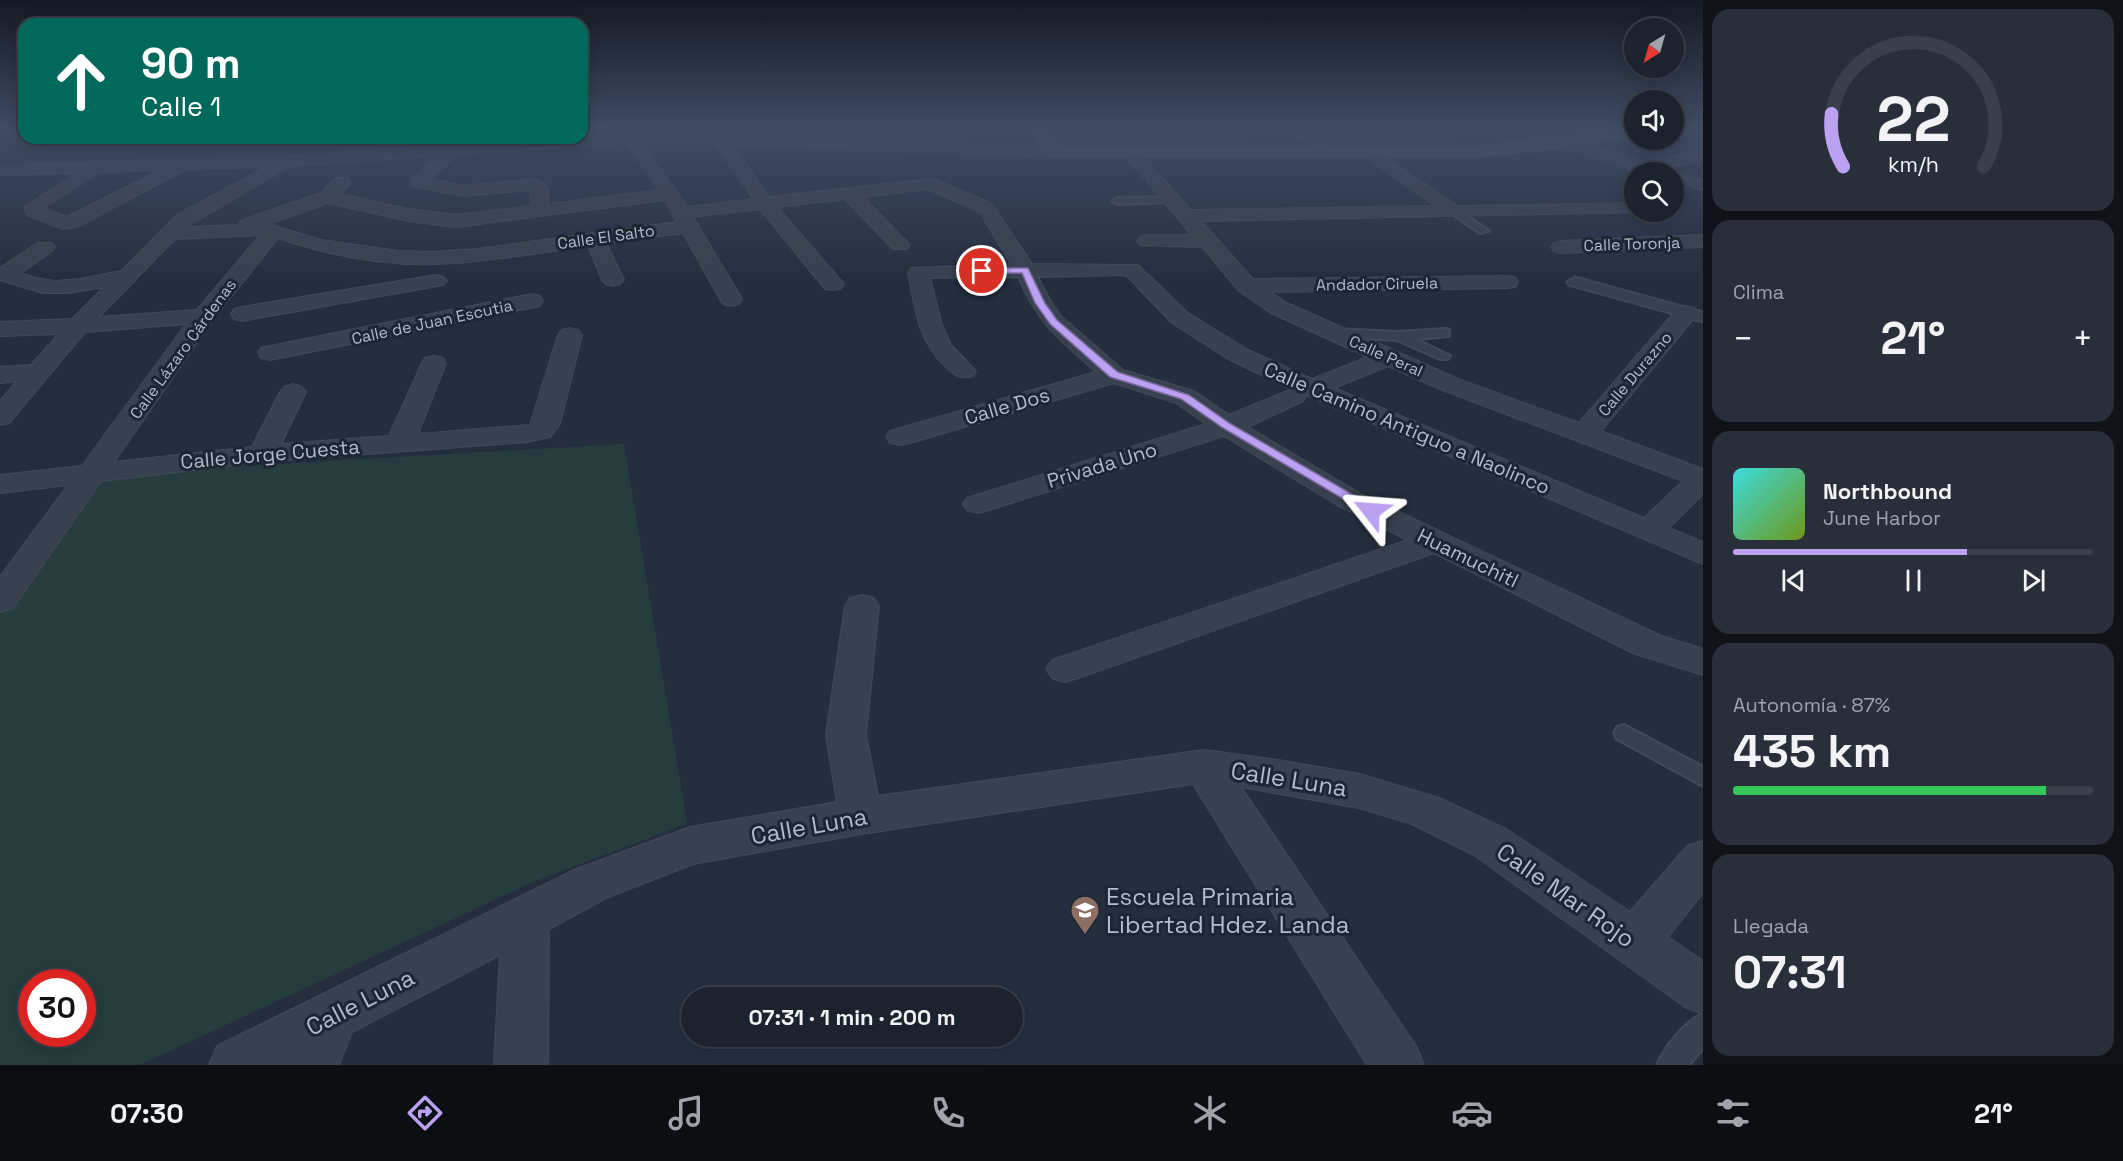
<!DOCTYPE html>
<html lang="es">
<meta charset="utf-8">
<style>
body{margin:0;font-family:"Space Grotesk",sans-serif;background:#282f3a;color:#f1f3f6;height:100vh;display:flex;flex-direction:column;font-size:22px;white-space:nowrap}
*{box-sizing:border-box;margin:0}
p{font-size:20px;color:#a0a4aa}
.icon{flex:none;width:33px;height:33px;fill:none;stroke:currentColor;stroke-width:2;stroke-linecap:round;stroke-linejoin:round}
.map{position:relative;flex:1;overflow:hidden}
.sheet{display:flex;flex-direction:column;gap:9px;padding:9px;background:#0f1319;width:420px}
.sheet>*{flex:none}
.top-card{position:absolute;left:18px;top:18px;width:570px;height:126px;border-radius:18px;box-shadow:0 3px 15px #0003,0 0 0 2px #39404a;background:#00695c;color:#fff;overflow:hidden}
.needle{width:39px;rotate:217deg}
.controls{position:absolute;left:1624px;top:18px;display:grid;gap:12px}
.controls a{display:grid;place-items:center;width:60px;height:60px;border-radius:50%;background:#1b232e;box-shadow:0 3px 15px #0003,0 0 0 2px #39404a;font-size:30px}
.speed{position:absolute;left:18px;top:969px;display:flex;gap:12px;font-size:30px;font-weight:700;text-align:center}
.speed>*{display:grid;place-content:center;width:78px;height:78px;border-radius:50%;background:#1b232e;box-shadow:0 3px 15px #0003,0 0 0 2px #39404a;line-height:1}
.speed .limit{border:9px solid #d22;background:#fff;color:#111}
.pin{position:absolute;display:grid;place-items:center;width:51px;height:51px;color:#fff;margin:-26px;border:3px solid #fff;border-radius:50%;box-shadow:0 2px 6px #0007}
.me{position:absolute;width:66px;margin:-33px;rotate:298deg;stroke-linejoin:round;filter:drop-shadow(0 0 4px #0008)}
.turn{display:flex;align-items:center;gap:21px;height:126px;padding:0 24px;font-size:27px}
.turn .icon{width:78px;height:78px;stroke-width:2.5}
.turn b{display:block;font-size:42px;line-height:51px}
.big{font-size:45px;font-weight:800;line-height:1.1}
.sheet .card{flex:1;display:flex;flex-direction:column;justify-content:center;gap:9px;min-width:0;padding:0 21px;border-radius:18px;background:#282f3a}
.sheet .dial{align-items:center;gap:0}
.dial svg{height:156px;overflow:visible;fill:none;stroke:#39404a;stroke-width:7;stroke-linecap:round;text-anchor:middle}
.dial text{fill:#f1f3f6;stroke:none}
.song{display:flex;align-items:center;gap:18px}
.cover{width:72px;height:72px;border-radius:9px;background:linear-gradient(135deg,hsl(180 70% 55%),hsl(80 70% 35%))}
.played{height:6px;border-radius:3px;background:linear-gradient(90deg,#bca0f2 65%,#39404a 65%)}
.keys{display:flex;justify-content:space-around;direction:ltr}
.heat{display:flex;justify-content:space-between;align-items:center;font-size:33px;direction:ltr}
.charge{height:9px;border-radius:4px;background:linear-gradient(90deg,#34c759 87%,#39404a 0)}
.trip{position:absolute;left:681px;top:987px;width:342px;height:60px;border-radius:30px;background:#1b232e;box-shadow:0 3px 15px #0003,0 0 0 2px #39404a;font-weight:800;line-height:60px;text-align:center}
.tabs{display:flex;height:96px;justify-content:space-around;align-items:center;background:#0b0e12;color:#a0a4aa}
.tabs .icon{width:42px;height:42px}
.tabs .active{color:#bca0f2}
.tabs b{font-size:27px;color:#f1f3f6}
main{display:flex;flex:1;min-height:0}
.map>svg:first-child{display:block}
</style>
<main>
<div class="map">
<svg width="1703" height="1065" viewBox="0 0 1703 1065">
<rect width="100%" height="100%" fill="#242f3e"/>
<path fill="#263c3f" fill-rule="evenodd" d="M624 444 687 824 533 882 140 1065H0V615L100 474ZM32 982H82V1034H32Z"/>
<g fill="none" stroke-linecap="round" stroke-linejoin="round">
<g stroke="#414a57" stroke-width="4">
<path id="service" d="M1580 129H1604L1537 138 1533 136Z
M1174 197 1177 198V202L1117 204 1112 201 1117 198Z
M1451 209H1457L1489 231 1480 233 1451 213Z
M1335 329 1398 332 1445 329 1449 330V336L1415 339 1450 356 1448 359H1440L1397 340 1331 336V330Z
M1624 725 1703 767V786L1617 739 1614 733 1617 727Z
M1703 1014V1048L1689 1065H1657C1665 1047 1685 1021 1703 1014Z"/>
</g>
<g stroke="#414a57" stroke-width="3">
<path id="pedestrian" d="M1575 277 1703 312V322L1569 285 1567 282Z"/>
</g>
<g stroke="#414a57" stroke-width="2">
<path id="minor" d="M1285 129H1303L1329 139 1347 142 1452 140 1454 143 1446 148 1378 152 1458 206 1635 203V212H1641L1201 221 1253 279 1507 276 1515 277 1518 282 1515 287 1507 288 1270 292 1287 303 1458 379 1579 423 1678 308 1686 306 1694 308 1697 313 1694 318 1601 431 1703 469V494L1669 528 1703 542V564L1306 395 1303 401 1248 427 1361 494 1659 635 1703 649V675L1633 653 1434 553 1078 678 1065 682 1052 678 1046 669 1052 660 1408 540 1339 506 1224 436 989 510 978 513 967 510 963 504 967 498 1206 424 1176 403 1114 383 910 443 900 445 890 443 886 437 890 431 1096 372C1059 339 1038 324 1018 277L930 278 942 325 951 345 976 371 973 376C959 380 954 375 945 366 917 339 915 308 908 272L911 268 1011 264 981 214 976 210 928 189 863 197 910 245 907 249H893L845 199 777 207 844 284 841 289 833 290 825 289 760 209 693 217 742 299 739 304 731 306 723 304 720 299 683 233 606 243 624 280 620 284 613 286 606 284 602 280 588 246C537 253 487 262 436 264 383 266 328 255 278 238L212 321 114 462 252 447 280 392 284 387 293 384 302 387 306 392 281 444 389 436 422 363 425 358 434 356 443 358 446 363 418 434 530 425 558 335 562 330 570 328 578 330 582 335 560 424 550 437 528 442 262 462 101 481 12 609 0 612V577L68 485 0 493V475L82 466 186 324 85 332 9 423 0 425V401L17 381 0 383V367L31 365 59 334 0 336V322L72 319 104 287 68 293H43L0 280V268L38 243H52L55 247 52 251 21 273 35 278 55 281 80 279 121 271 177 215 266 167 186 169 77 227 63 229 28 215 24 207 76 173 0 175V165L288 156 671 131 771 138 1042 147 1043 143 1049 141H1242L1248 143 1250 146 1248 149 1138 151 1191 210 1435 206 1357 151 1328 148 1304 141ZM671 141 716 144 753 199 687 207 642 143ZM627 143 659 190 548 204C549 190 550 183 535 179L463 186 431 179 456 155ZM733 145 1052 157 1058 155 1059 151H1121L1192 235H1147L1140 237 1137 241 1140 245 1202 247 1239 291 1271 313 1368 357 1312 379 1248 350 1188 313 1138 265 1032 264 994 207 988 202 936 180 930 179 769 197ZM436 156 413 178 410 182 413 186 463 196 531 190 530 206 456 215 409 209 340 194 351 182 348 178H336L321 193 240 221 238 225 186 227 290 166ZM161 170 67 217 43 208 100 172ZM665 200 677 222 477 249 435 252 398 251 321 240 268 224 328 203 409 221 456 227ZM260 235 197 310 99 317 175 239ZM1126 275 1172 323 1230 360 1292 389 1229 415 1194 391 1123 370 1062 317 1051 302 1038 277ZM1388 366 1440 389 1683 481 1644 518 1334 388Z
M1508 129H1531L1644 162 1703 151V161L1665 168 1667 172 1635 174 1630 173 1628 168 1510 132Z
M1592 129H1613L1621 134 1613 139 1594 132Z
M1672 172H1674L1703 180V190L1674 182V172Z
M1703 235V247L1561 253 1554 251 1551 247 1554 243 1561 241Z
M436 275 443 277 447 281 443 285 242 321 234 319 231 314 234 309 242 307Z
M532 294 540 296 543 301 540 306 270 360 261 358 258 353 261 348 270 346Z
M862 595 874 598 879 606 866 735 878 796 1204 750 1278 760 1359 774 1439 798 1506 829 1630 912 1687 846 1703 841V893L1668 937 1703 961V1014L1685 1007 1474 855 1412 824 1359 808 1241 787 1416 1046 1424 1065H1367L1193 784 861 834 693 864 606 898 549 929 548 1065H494L500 955 352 1032 339 1065H209L217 1046 574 870 690 827 837 802 826 735 845 606 850 598Z"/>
</g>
<g stroke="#414a57" stroke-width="3">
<path id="secondary" d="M1030 129H1046L1057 147H1477L1619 129H1635V136L1560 148 1477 157H1052L1046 156Z"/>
</g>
<use href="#service" fill="#38414e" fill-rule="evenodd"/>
<use href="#pedestrian" fill="#38414e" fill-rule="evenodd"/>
<use href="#minor" fill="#38414e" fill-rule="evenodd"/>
<use href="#secondary" fill="#465061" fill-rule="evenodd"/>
</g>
<linearGradient id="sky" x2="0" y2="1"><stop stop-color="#141a22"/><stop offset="0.46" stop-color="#3f4d63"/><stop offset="1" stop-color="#3f4d63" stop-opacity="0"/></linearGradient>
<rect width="1703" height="278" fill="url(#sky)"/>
<path fill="#bca0f2" stroke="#7a689d" stroke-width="1.5" d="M1028 268 1045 303 1057 320 1118 372 1189 395 1231 424 1376 508 1378 511 1376 513H1367L1223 428 1181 399 1110 377 1050 324 1035 303 1022 273 982 274 978 271 982 268Z"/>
<defs>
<g id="school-pin" transform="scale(1.5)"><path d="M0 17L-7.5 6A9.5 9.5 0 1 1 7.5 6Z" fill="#8d6e63" stroke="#1d2633"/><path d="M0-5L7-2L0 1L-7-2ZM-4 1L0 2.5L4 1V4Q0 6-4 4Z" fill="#fff"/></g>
</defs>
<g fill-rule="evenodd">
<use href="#school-pin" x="1085" y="910"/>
</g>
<g text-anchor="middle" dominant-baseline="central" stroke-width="6" stroke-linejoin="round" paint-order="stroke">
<g font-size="16" fill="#b4bcc9" stroke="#1d2633">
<text transform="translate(606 237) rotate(-8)">Calle El Salto</text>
<text transform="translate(1632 244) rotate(-2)">Calle Toronja</text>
<text transform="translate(1377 284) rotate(-1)">Andador Ciruela</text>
<text transform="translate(432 322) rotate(-12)">Calle de Juan Escutia</text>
<text transform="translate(183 349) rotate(-54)">Calle Lázaro Cárdenas</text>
<text transform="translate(1386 356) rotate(24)">Calle Peral</text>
<text transform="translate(1635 374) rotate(-50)">Calle Durazno</text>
</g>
<g font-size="20" fill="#b4bcc9" stroke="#1d2633">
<text transform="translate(1007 406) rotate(-16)">Calle Dos</text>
<text transform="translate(1407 428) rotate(23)">Calle Camino Antiguo a Naolinco</text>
<text transform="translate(270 454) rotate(-5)">Calle Jorge Cuesta</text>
<text transform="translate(1102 465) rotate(-17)">Privada Uno</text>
<text transform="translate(1468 558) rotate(26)">Huamuchitl</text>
</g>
<g font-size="24" fill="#b4bcc9" stroke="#1d2633">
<text transform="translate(1289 779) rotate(9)">Calle Luna</text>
<text transform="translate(809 826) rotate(-10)">Calle Luna</text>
<text transform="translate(1566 895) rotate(35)">Calle Mar Rojo</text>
<text transform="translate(360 1002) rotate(-27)">Calle Luna</text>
</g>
<g font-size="24" fill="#b4bcc9" stroke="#1d2633" text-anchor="start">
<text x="1106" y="896">Escuela Primaria<tspan x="1106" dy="28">Libertad Hdez. Landa</tspan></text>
</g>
</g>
</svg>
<div class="controls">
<a><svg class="needle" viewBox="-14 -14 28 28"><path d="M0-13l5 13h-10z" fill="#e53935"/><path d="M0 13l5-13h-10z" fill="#a0a4aa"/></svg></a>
<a><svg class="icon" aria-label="sound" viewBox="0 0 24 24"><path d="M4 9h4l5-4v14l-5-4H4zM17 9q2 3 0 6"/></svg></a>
<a><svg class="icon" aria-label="search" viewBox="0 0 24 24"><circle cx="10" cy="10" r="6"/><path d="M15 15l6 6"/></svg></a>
</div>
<div class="speed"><div class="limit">30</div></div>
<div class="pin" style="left:982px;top:271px;background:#d93025"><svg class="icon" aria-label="arrive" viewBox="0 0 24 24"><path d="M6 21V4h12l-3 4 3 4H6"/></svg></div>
<svg class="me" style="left:1371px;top:511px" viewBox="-20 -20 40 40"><path d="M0-17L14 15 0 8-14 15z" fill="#bca0f2" stroke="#fff" stroke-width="4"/></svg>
<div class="trip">07:31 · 1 min · 200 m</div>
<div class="top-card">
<div class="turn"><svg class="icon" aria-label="ahead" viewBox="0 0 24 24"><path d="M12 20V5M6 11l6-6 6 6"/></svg><div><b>90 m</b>Calle 1</div></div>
</div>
</div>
<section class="sheet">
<div class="card dial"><svg viewBox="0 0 100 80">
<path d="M14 69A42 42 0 1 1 86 69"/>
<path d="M14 69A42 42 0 0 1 8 42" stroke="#bca0f2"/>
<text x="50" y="56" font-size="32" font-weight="700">22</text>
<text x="50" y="72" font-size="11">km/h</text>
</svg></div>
<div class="card"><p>Clima</p>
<div class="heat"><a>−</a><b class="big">21°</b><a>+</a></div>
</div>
<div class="card">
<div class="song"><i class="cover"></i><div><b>Northbound</b><p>June Harbor</p></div></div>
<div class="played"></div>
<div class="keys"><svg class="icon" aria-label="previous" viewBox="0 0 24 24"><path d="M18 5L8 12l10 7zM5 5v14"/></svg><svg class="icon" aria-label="pause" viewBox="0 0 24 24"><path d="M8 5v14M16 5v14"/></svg><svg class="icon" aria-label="next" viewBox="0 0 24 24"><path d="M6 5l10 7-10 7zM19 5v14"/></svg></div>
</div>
<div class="card"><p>Autonomía · 87%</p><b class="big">435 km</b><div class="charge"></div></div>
<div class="card"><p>Llegada</p><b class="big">07:31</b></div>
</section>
</main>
<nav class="tabs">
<b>07:30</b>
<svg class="icon active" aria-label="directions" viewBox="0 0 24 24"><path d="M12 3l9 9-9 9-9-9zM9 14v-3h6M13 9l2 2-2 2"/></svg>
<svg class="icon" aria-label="music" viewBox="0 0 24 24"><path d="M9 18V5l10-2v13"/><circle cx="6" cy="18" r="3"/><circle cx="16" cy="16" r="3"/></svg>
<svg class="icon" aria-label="phone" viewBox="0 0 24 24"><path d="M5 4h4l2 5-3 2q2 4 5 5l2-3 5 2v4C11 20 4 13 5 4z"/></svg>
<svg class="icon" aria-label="climate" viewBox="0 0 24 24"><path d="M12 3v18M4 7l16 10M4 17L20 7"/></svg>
<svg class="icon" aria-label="car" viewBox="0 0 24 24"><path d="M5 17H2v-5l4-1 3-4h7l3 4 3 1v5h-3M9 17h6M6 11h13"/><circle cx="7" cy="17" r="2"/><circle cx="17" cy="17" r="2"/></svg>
<svg class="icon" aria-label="filters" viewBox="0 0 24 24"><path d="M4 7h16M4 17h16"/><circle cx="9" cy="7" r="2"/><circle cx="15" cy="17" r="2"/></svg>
<b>21°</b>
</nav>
